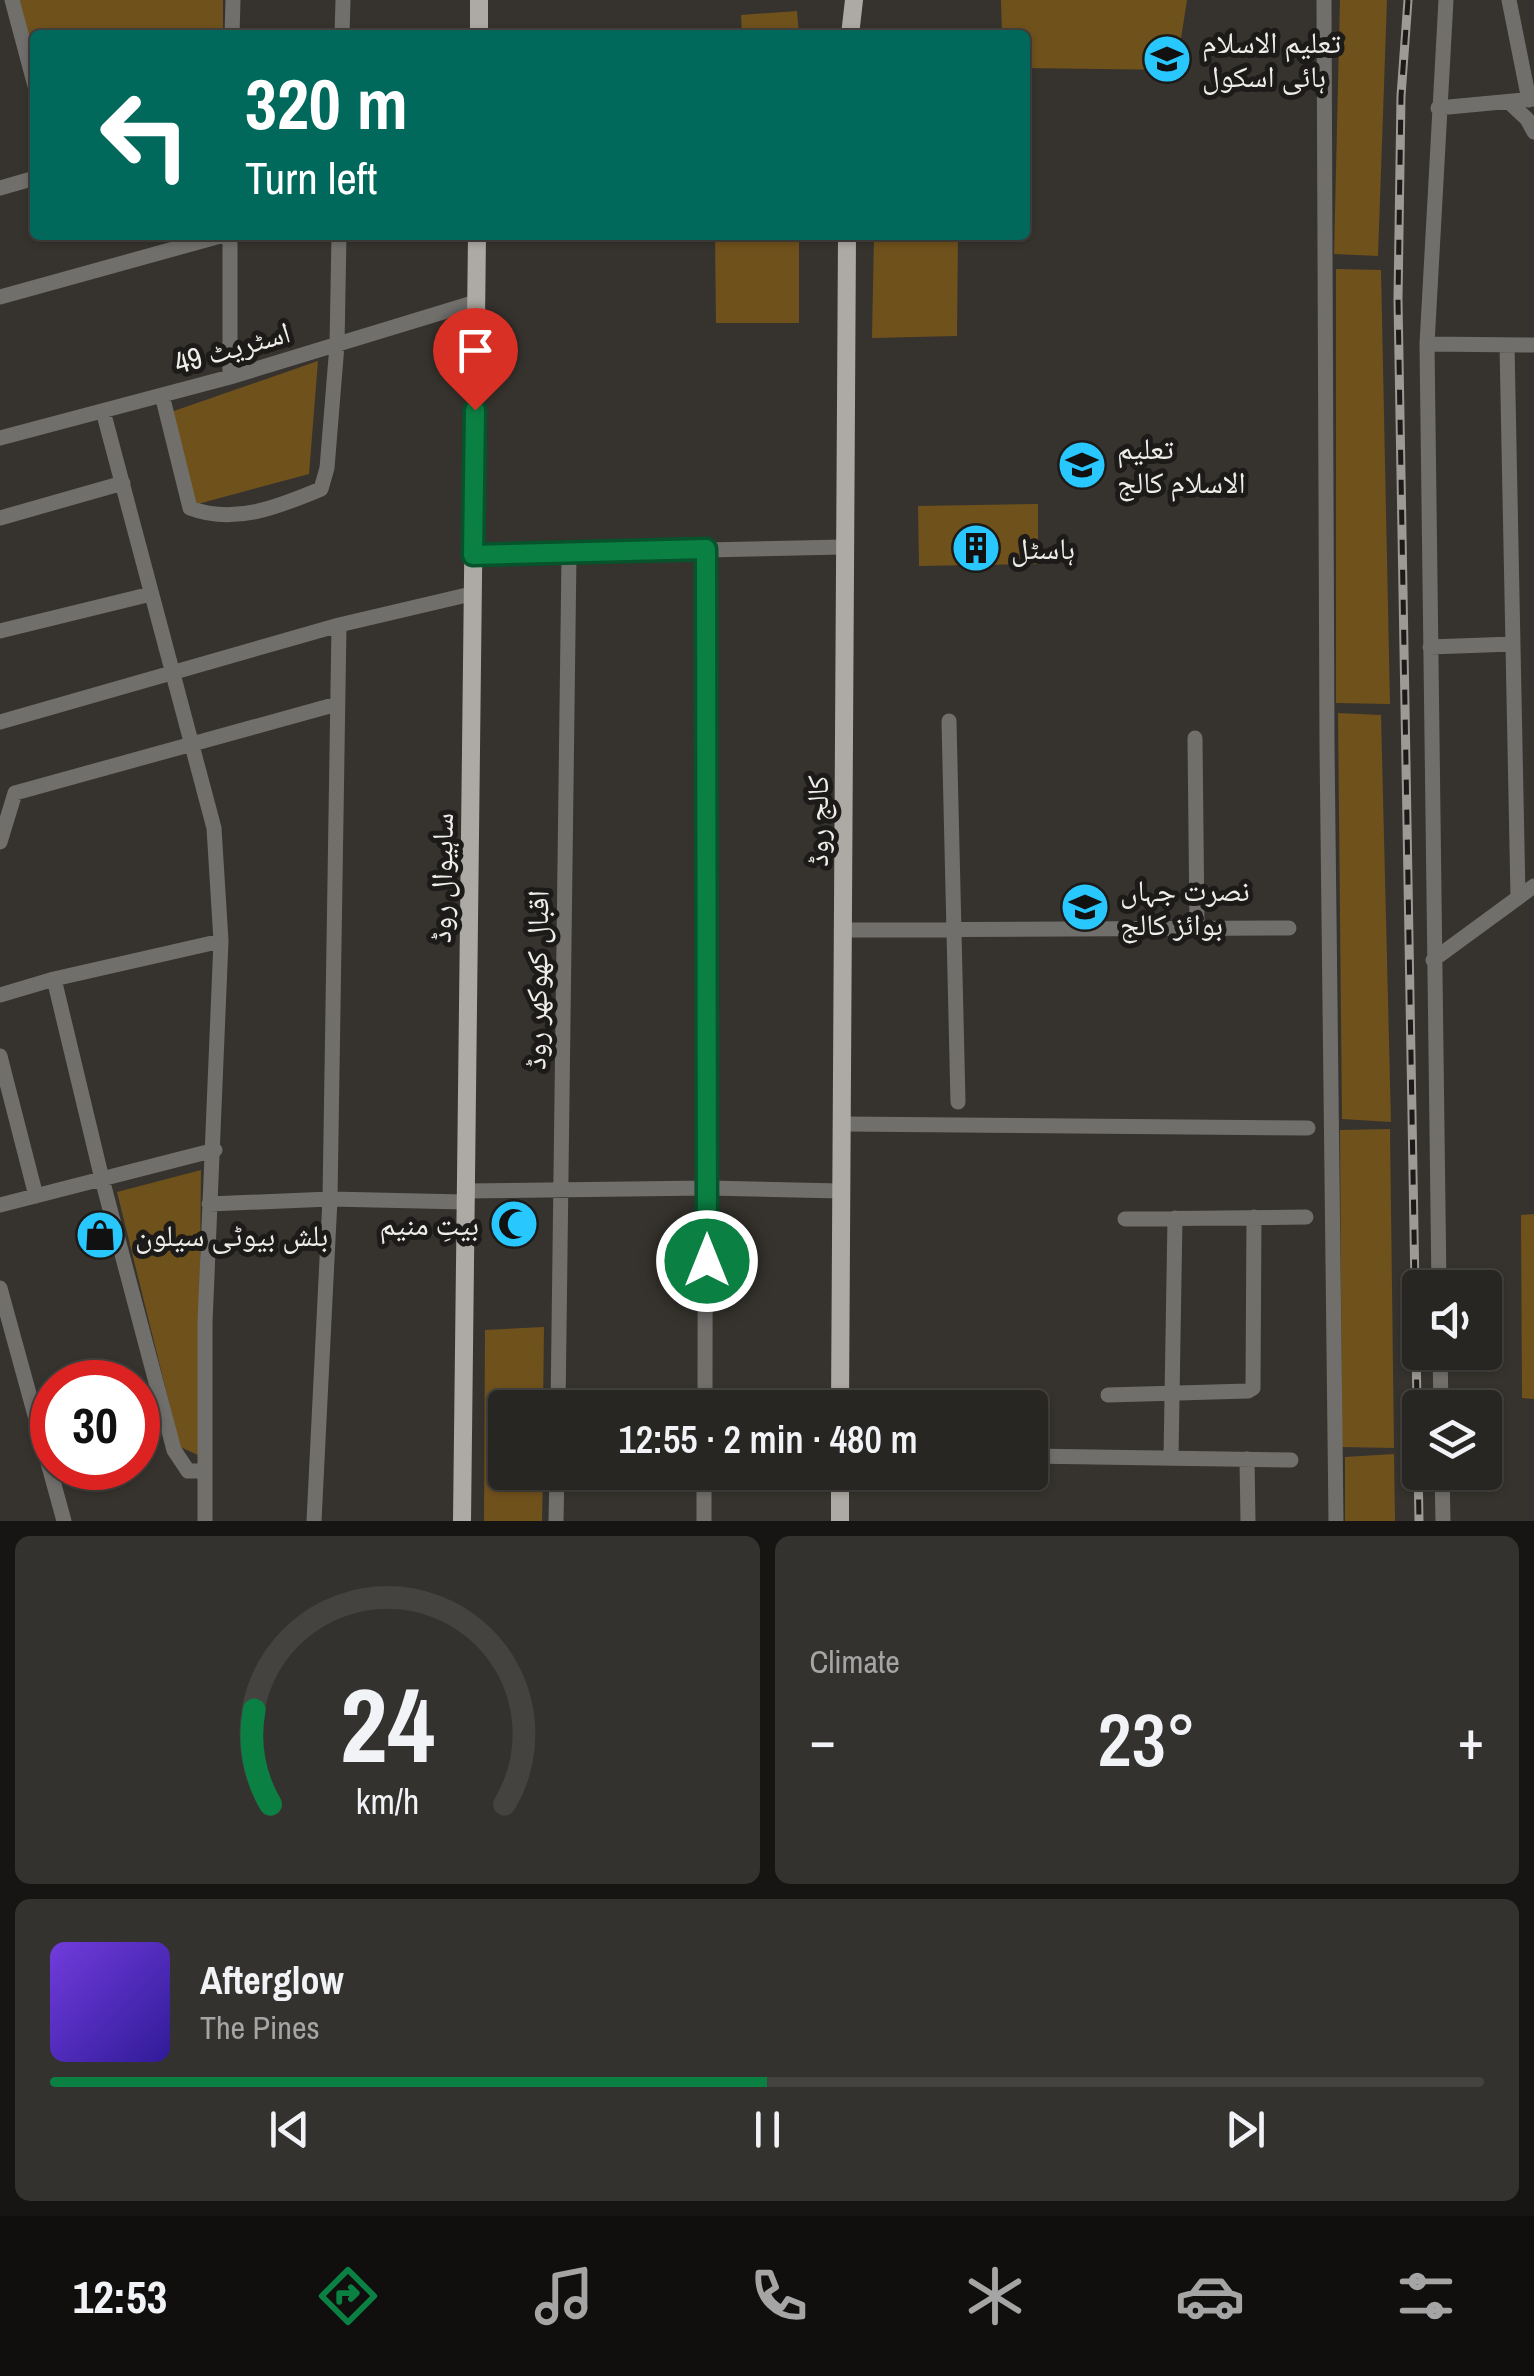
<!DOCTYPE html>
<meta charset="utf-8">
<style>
body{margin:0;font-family:"Archivo Narrow","Noto Naskh Arabic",sans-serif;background:#34322f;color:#f1f3f6;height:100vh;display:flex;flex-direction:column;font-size:38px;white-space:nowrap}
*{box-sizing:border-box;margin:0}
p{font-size:32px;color:#a5a5a5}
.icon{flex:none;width:55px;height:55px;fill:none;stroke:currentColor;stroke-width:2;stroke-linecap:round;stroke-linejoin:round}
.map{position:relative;height:1521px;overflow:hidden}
.side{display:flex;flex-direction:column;gap:15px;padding:15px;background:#161513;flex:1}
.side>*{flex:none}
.hud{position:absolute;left:30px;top:30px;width:1000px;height:210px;border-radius:10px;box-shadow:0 2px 8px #0004,0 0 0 2px #444340;background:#00695c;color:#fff;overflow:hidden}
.buttons{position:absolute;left:1402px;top:1270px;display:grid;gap:20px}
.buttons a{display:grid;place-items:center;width:100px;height:100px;border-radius:10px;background:#282622;box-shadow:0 2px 8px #0004,0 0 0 2px #444340;font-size:50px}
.speed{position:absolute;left:30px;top:1360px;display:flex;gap:20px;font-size:50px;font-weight:700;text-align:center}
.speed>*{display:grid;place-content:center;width:130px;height:130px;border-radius:50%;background:#282622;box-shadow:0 2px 8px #0004,0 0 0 2px #444340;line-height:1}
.speed .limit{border:15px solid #d22;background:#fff;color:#111}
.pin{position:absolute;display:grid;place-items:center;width:85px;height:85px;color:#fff;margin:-102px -42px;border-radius:50% 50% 50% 0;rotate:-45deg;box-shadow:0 0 10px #0007}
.pin .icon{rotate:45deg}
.me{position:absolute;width:110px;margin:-55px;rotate:0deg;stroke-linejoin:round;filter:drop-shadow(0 0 8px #0008)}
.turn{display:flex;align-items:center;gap:35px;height:210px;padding:0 50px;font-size:45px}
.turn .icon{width:130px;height:130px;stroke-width:2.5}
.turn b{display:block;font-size:70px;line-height:85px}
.big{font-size:75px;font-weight:600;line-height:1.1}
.side .card{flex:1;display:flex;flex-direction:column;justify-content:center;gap:15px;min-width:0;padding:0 35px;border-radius:15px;background:#34322f}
.side .dial{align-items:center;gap:0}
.dial svg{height:260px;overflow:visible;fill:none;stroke:#444340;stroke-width:7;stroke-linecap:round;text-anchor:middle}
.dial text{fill:#f1f3f6;stroke:none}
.song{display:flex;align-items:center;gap:30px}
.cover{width:120px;height:120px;border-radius:15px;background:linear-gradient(135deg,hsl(260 70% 55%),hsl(250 70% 35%))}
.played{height:10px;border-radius:5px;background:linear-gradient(90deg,#0b8043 50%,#444340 50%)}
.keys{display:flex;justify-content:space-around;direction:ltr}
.heat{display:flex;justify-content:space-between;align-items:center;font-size:55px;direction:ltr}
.side .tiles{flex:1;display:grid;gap:15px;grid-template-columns:1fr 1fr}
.card:last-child{grid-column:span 2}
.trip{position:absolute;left:488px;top:1390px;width:560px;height:100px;border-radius:10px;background:#282622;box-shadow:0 2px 8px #0004,0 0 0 2px #444340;font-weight:600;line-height:100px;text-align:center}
.tab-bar{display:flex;height:160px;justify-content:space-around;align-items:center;background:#100f0e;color:#a5a5a5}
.tab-bar .icon{width:70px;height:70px}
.tab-bar .current{color:#0b8043}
.tab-bar b{font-size:45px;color:#f1f3f6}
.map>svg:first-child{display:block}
</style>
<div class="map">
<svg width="1534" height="1521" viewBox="0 0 1534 1521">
<rect width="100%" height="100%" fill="#36332e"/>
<path fill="#6f511c" d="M18 0H223V35H35V68Z
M1001 0H1187L1176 70 1025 68V35H1002Z
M1340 0H1387L1378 256 1334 254Z
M797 11 799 35H742L741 15Z
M715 235H799V323H716Z
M874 235H958L957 336 872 338Z
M1336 269 1381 270 1390 704 1336 703Z
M318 361 309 474 194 505 171 412Z
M1038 504V564L919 566 918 506Z
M1338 713 1381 715 1391 1122 1342 1119Z
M1390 1129 1394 1448 1342 1447 1340 1130Z
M201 1170 198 1455 180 1447 117 1192Z
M1534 1214V1399L1522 1398 1521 1215Z
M544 1327 543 1407 505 1408V1472L543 1473 542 1521H484L485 1330Z
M1394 1454 1395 1521H1345V1457Z"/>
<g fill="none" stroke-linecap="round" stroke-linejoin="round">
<path stroke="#716f6c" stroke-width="15" d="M12 0 35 86
M1324 0 1327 745 1336 1521
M1446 0 1427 344 1534 345
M1509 0 1529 100
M232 35 233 0
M342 35 343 0
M1510 103 1527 119 1534 132
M1438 108 1534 99
M0 188 35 178
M0 297 224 235
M1427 344 1439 1288
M1507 345 1518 897
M230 377V235
M162 395 190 508C234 525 278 507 321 489L327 468 337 345 339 235
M103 411 214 828 221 941 205 1323V1521
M0 438 230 377 476 302
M0 518 123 483
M473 555 843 547
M0 631 151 594
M1430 647 1513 644
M949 721 958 1102
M0 722 339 625 471 594
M1195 738 1197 928
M0 842 15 793 337 704
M845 930 1289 928
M1433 960 1534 886
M54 979 102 1179 174 1450 188 1471H205
M0 995 54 979 221 941
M0 1056 36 1196
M842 1124 1308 1128
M465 1191 708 1188 840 1191
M209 1204 330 1199 465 1202
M0 1205 215 1150
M1125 1219 1306 1217
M0 1288 64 1521
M1440 1352 1441 1408
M1108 1395 1248 1391 1253 1388 1254 1217
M558 1408 569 554
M705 1408 706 549
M1030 1456 1291 1460
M1171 1458 1175 1218
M1247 1459 1248 1521
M1442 1472 1443 1521
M314 1521 330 1199 339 625
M556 1521 557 1472
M704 1521V1472"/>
<path stroke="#ada9a4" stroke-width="18" d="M479 35V0
M850 35 854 0
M840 1408 847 235
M462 1521 477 235
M840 1521V1472"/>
<g stroke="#9c9a95" stroke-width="9">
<path id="rail" d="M1408 0 1401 96 1398 300 1419 1521"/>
</g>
<use href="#rail" stroke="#1d1b19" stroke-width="5" stroke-dasharray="15" stroke-linecap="butt"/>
</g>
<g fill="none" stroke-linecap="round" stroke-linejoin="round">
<g stroke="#07532c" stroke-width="25">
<path id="route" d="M475 410 473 555 706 549 707 1261"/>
</g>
<use href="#route" stroke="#0b8043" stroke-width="18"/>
</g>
<defs>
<g id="school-disc" transform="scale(2.5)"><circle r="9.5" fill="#28c8ff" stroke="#1d1b19"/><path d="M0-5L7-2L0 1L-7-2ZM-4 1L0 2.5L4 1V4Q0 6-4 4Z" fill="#111"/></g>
<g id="university-disc" transform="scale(2.5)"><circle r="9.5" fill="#28c8ff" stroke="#1d1b19"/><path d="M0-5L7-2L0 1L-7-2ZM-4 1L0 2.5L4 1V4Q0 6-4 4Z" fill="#111"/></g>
<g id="building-disc" transform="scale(2.5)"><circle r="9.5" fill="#28c8ff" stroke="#1d1b19"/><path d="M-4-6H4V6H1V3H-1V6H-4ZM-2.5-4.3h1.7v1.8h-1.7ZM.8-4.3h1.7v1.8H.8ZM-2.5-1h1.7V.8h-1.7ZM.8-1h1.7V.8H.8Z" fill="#111"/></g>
<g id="mosque-disc" transform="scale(2.5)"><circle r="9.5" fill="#28c8ff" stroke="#1d1b19"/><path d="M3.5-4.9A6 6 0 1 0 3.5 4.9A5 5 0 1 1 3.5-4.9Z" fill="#111"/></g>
<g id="shop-disc" transform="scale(2.5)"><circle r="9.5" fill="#28c8ff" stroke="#1d1b19"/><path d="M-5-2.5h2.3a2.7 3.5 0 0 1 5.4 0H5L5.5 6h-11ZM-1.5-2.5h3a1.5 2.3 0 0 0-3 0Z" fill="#111"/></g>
</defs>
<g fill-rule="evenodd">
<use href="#school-disc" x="1167" y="59"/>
<use href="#university-disc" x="1082" y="465"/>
<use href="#building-disc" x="976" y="548"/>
<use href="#university-disc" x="1085" y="907"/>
<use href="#mosque-disc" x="514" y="1224"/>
<use href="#shop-disc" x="100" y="1235"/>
</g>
<g text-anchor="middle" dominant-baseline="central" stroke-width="10" stroke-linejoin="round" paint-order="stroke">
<g font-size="30" fill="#efede9" stroke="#1d1b19" text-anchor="start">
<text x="1202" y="42">تعلیم الاسلام<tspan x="1202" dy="34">ہائی اسکول</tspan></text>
<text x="1117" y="448">تعلیم<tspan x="1117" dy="34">الاسلام کالج</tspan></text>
<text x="1011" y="548">ہاسٹل</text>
<text x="1120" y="890">نصرت جہاں<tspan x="1120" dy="34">بوائز کالج</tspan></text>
<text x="479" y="1224" text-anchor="end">بیتِ منیم</text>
<text x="135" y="1235">بلش بیوٹی سیلون</text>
</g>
<g font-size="30" fill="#efede9" stroke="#1d1b19">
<text transform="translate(232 347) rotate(-16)">اسٹریٹ 49</text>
<text transform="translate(817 821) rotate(-90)">کالج روڈ</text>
<text transform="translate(441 878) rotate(-89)">ساہیوال روڈ</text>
<text transform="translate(536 980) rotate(-89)">اقبال کھوکھر روڈ</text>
</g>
</g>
</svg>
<div class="buttons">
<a><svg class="icon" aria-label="sound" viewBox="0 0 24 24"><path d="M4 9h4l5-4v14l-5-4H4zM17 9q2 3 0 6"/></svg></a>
<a><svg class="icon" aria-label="layers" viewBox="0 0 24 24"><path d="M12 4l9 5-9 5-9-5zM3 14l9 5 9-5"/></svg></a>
</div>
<div class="speed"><div class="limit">30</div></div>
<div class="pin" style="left:475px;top:410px;background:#d93025"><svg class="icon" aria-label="arrive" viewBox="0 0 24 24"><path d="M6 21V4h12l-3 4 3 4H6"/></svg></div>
<svg class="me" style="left:707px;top:1261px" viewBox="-20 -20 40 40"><circle r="17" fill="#0b8043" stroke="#fff" stroke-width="3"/><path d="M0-11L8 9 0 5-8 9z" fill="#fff"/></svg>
<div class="trip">12:55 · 2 min · 480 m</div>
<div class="hud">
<div class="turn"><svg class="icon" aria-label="left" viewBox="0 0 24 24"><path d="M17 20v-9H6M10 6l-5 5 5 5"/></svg><div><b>320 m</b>Turn left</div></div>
</div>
</div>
<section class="side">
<div class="tiles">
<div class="card dial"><svg viewBox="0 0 100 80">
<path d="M14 69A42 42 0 1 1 86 69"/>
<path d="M14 69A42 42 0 0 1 9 40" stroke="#0b8043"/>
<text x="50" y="56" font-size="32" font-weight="700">24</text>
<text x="50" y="72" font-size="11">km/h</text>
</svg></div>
<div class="card"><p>Climate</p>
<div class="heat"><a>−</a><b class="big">23°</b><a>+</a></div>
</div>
<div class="card">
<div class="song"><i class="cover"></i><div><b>Afterglow</b><p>The Pines</p></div></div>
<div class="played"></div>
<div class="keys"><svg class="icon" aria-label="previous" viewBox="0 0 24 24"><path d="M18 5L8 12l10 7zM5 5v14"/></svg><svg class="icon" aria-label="pause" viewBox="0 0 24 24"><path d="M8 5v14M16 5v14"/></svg><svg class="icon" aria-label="next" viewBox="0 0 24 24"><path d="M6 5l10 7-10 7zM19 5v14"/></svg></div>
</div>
</div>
</section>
<nav class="tab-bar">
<b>12:53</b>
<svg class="icon current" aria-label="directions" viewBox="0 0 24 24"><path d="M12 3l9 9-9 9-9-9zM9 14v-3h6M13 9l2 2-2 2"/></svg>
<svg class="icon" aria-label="music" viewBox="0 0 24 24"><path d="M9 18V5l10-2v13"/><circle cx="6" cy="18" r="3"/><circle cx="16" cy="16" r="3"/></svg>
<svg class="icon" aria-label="phone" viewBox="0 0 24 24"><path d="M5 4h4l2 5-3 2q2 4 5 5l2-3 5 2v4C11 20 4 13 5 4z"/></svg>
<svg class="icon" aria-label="climate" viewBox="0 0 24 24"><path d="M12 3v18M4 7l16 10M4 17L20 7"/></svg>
<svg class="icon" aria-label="car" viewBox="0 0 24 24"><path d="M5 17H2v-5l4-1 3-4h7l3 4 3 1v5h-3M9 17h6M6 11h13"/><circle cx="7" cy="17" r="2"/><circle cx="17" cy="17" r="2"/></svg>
<svg class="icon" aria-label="filters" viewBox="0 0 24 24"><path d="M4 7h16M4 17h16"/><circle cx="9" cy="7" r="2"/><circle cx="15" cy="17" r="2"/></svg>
</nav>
